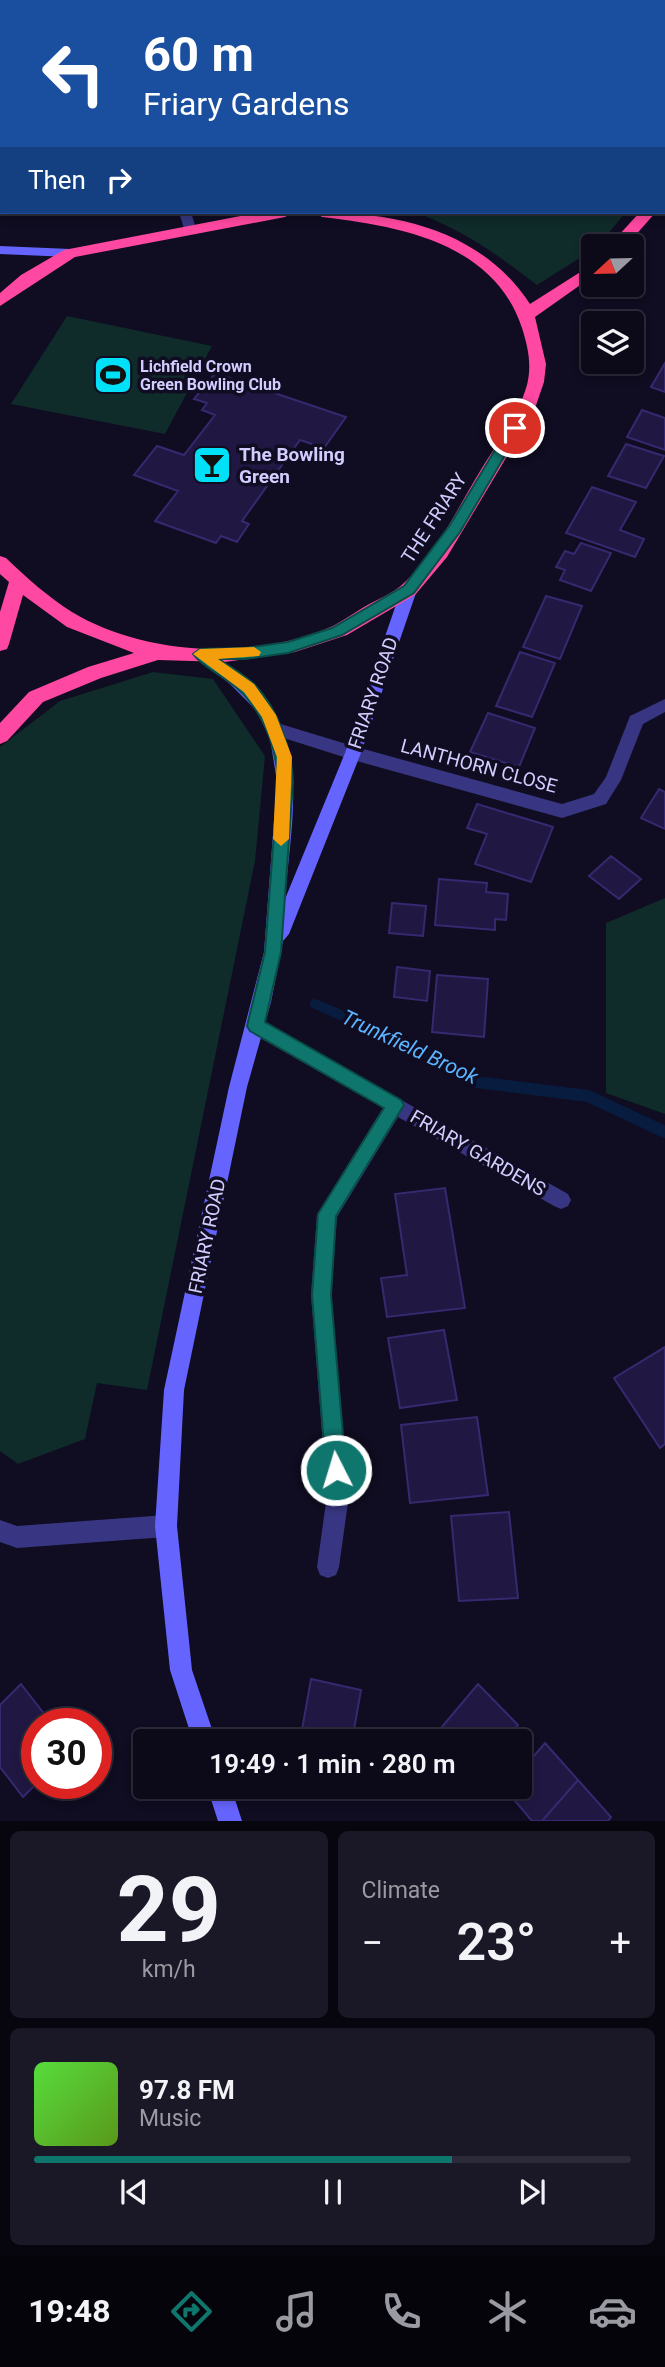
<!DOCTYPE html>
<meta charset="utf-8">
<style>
body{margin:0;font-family:Roboto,sans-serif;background:#1a1726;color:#f1f3f6;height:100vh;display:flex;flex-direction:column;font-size:26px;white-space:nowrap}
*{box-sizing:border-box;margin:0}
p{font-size:23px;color:#9a9aa2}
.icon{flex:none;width:38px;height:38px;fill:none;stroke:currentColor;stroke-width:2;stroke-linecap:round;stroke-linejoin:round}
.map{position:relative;height:1821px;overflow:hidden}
.side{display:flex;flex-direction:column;gap:10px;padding:10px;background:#07050e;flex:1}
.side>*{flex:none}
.banner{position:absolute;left:0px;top:0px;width:665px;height:214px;box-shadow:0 4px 10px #0003,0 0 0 2px #2c2a38;background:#1a4fa0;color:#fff;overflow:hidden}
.needle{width:46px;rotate:248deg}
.controls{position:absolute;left:581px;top:234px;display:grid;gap:14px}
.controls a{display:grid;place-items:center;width:63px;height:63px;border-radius:7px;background:#0c0919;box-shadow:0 4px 10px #0003,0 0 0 2px #2c2a38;font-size:35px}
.speed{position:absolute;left:21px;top:1708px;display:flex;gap:14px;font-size:35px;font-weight:700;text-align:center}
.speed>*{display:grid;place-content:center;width:91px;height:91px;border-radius:50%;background:#0c0919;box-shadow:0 4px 10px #0003,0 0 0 2px #2c2a38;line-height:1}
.speed .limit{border:10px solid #d22;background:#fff;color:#111}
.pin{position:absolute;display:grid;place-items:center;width:60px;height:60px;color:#fff;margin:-30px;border:4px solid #fff;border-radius:50%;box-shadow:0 2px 7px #0007}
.me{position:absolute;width:77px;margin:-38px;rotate:355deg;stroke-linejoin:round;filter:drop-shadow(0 0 5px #0008)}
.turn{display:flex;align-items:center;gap:24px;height:147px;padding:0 28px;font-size:32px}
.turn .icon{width:91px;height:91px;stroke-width:2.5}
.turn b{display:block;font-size:49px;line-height:60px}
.then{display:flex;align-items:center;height:66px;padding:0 28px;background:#0003;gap:14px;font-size:26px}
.big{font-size:52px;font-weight:600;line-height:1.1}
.side .card{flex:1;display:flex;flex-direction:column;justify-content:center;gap:10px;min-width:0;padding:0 24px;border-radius:10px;background:#1a1726}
.side .dial{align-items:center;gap:0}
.dial b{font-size:91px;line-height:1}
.song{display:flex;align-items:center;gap:21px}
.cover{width:84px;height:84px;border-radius:10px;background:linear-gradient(135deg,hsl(110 70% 55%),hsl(90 70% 35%))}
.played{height:7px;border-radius:4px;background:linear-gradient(90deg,#0f766e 70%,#2c2a38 70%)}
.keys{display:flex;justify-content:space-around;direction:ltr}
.heat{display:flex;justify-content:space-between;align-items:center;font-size:38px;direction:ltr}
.side .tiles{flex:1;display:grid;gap:10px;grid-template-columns:1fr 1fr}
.card:last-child{grid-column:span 2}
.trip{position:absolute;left:133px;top:1729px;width:399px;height:70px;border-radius:7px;background:#0c0919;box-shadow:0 4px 10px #0003,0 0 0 2px #2c2a38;font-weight:600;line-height:70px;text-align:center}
.tabs{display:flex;height:112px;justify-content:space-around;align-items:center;background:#05040a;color:#9a9aa2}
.tabs .icon{width:49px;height:49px}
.tabs .on{color:#0f766e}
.tabs b{font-size:32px;color:#f1f3f6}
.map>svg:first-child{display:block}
</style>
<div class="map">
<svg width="665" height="1821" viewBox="0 0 665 1821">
<rect width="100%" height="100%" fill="#100c21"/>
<path fill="#0f2b2a" d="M415 212H626L597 247 537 285C494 252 466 232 415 212Z
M67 316 212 346 165 434 11 404Z
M153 672 213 679 265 756 255 861 147 1390 97 1383 85 1439 18 1464 0 1451V747L60 701Z
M665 898V1114L606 1093V923Z"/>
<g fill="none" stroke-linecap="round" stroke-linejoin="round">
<path stroke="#081c3f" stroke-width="10" d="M315 1004 421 1049 440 1061"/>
<path stroke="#081c3f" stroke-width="12" d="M437 1059 476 1082 588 1096 665 1132"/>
</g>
<path fill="#201843" stroke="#36296f" stroke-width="2" d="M665 363V392L651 387Z
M215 373 346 417 324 448 300 440 242 521 249 524 237 542 221 536 216 543 155 521 178 491 134 475 157 446 184 455 215 415 202 410 207 403 194 399Z
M642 410 665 418V450L627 437Z
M626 444 664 456 646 488 608 476Z
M592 487 636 502 620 530 644 539 635 557 566 533Z
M581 543 611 553 591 591 560 580 565 570 556 567 565 551 574 554Z
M546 596 582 606 560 659 523 647Z
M520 652 555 663 532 717 496 706Z
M488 713 535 728 519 767 470 752Z
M659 789 665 792V829L641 818Z
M477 804 553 827 531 882 475 864 487 834 467 828Z
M611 856 641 879 619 899 589 876Z
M439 879 487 883 486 892 508 894 506 920 495 919V930L435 925Z
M392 903 426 906 423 936 389 933Z
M397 967 430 971 427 1001 394 997Z
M437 975 488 979 484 1037 432 1032Z
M445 1188 465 1308 387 1317 381 1278 407 1275 395 1194Z
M444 1330 457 1400 400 1408 388 1338Z
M665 1347V1444L660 1448 614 1378Z
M477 1417 488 1495 410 1503 401 1425Z
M509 1512 518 1598 459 1601 451 1516Z
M311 1679 361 1690 352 1741H300Z
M21 1684 52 1724H37V1783L23 1797 0 1767V1705Z
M478 1684 518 1725 505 1741H430Z
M545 1743 578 1780 542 1821H532L505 1789 520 1787V1772Z
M578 1780 611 1817 608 1821H542Z"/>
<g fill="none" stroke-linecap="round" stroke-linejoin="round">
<path fill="#383682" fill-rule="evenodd" d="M259 0H271L258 2Z
M663 84H665V92H663Z
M179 212H191L196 229 195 232H185Z
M665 699V712L643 724 621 780 606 804 562 818 353 760 268 733 266 728 274 722 353 746 562 804 594 794 606 777 630 716Z
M256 1018 568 1194 571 1200 568 1206 561 1209 554 1206 398 1117 337 1217 331 1295 349 1495 339 1567 336 1575 328 1578 320 1575 317 1567 327 1495 311 1295 317 1215 383 1108 250 1032 247 1026 250 1020Z
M166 1515 174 1518 177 1526 174 1534 166 1537 17 1548 0 1542V1520L17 1526Z"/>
<path fill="#6664ff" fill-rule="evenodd" d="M0 246 70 249 77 253 70 257 0 254Z
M409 584 417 590 361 753 289 934 283 941 271 1002 247 1087 184 1390 177 1526 192 1670 216 1741H193L170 1670 155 1526 164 1390 229 1087 264 952 277 782 270 738 256 710 230 684 192 654 194 650C207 646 221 661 231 668 315 731 292 808 285 899L345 753 401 590Z
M207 1787H231L242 1821H218Z"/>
<path fill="#ff48a1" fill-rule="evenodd" d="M663 76H665L663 85Z
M665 188V199L663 200V189Z
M261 212H293L285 217 75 257 0 306V293L21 275 64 250Z
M315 212C398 212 482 231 530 304L593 264V276L535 317 546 364 544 382 534 411 447 557 415 595 347 635 295 652 225 662 158 660 101 678 43 702 7 741 0 744V723L29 692 88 667 134 653 67 627 23 595 9 644 7 649 0 651V612L9 582 0 574V556L6 558C27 578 48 597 72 612 145 656 255 661 333 626 344 620 354 613 364 607 378 599 394 593 405 582 436 554 455 513 476 478 494 447 517 419 527 385 532 365 528 347 522 328 494 243 400 226 322 217Z
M640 212H656L625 247H608Z"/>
</g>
<path fill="#0f766e" stroke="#0a4d48" stroke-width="2" d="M515 423 521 428 460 532 414 593 342 635 288 653 245 659H219C230 667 245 675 255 685 279 711 291 747 293 782L281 952 265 1022 401 1100 404 1105 336 1216 331 1295 346 1470 343 1477 336 1480 329 1477 326 1470 312 1295 318 1214 384 1108 250 1031 247 1026 265 952 278 782C276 742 261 705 228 681 217 673 201 665 193 654L200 649 245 648 288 642 332 628 404 586 450 525 510 425Z"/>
<path fill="#f59e0b" d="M254 647 261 652 259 656 218 659 254 684 276 715 292 757 289 839 281 846 273 839 277 757 262 717 244 692 193 654 200 649Z"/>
<defs>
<g id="stadium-square" transform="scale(2.0125)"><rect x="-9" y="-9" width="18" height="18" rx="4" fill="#00e1f8" stroke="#100c21"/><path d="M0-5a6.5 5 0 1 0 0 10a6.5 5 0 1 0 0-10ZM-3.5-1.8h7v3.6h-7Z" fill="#111"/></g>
<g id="bar-square" transform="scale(2.0125)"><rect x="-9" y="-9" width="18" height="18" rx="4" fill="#00e1f8" stroke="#100c21"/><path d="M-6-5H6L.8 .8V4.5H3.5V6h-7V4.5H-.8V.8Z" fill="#111"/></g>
</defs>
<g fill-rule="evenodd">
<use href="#stadium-square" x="113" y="375"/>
<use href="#bar-square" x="212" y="465"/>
</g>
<g text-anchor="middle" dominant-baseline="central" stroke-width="7" stroke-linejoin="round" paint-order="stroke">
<g font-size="16" font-weight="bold" fill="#d2cdff" stroke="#100c21" text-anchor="start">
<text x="140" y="366">Lichfield Crown<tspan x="140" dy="18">Green Bowling Club</tspan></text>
</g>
<g font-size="19" font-weight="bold" fill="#d2cdff" stroke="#100c21" text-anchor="start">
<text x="239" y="454">The Bowling<tspan x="239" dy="22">Green</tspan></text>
</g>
<g font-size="19" fill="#d2cdff" stroke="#100c21">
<text transform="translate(434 518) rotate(-57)">THE FRIARY</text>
<text transform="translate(373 693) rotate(-71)">FRIARY ROAD</text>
<text transform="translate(479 766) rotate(15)">LANTHORN CLOSE</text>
<text transform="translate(478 1153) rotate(30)">FRIARY GARDENS</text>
<text transform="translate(207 1236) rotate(-78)">FRIARY ROAD</text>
</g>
<g font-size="21" font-style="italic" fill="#5bb4ff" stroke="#100c21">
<text transform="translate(410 1047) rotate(25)">Trunkfield Brook</text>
</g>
</g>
</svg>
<div class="controls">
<a><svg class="needle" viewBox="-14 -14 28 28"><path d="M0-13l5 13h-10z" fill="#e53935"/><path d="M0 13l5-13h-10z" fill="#9a9aa2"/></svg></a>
<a><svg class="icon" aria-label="layers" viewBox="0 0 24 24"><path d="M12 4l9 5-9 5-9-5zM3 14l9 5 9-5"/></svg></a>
</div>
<div class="speed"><div class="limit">30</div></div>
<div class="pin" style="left:515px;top:428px;background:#d93025"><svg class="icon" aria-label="arrive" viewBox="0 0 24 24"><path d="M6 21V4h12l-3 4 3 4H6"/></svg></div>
<svg class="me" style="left:336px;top:1470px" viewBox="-20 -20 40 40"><circle r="17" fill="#0f766e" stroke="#fff" stroke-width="3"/><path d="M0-11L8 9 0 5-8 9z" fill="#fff"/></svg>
<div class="trip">19:49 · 1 min · 280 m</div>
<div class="banner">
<div class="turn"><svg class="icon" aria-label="left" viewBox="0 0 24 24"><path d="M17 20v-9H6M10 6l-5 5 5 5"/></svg><div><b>60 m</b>Friary Gardens</div></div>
<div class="then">Then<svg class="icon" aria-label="right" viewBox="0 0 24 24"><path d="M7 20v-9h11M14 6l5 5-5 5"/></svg></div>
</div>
</div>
<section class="side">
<div class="tiles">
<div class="card dial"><b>29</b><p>km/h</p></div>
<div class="card"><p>Climate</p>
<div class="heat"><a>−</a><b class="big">23°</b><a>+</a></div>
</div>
<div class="card">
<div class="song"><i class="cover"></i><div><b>97.8 FM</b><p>Music</p></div></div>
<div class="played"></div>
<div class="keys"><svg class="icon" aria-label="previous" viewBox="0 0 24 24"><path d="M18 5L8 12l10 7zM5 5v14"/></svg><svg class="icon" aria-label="pause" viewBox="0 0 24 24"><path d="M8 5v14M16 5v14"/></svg><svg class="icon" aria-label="next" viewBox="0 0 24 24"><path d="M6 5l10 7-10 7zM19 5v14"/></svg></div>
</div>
</div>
</section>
<nav class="tabs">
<b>19:48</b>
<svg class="icon on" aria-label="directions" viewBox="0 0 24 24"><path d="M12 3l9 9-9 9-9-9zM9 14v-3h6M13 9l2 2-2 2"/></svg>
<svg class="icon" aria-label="music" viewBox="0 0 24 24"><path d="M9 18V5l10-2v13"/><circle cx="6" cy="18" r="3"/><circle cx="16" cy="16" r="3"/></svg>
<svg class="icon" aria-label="phone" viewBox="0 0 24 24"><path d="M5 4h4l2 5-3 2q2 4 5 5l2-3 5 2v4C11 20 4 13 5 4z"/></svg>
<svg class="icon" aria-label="climate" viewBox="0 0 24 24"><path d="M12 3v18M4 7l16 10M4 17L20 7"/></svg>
<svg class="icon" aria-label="car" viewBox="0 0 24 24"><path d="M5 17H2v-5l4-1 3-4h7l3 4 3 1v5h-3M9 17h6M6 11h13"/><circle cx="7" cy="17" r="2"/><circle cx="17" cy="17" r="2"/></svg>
</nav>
